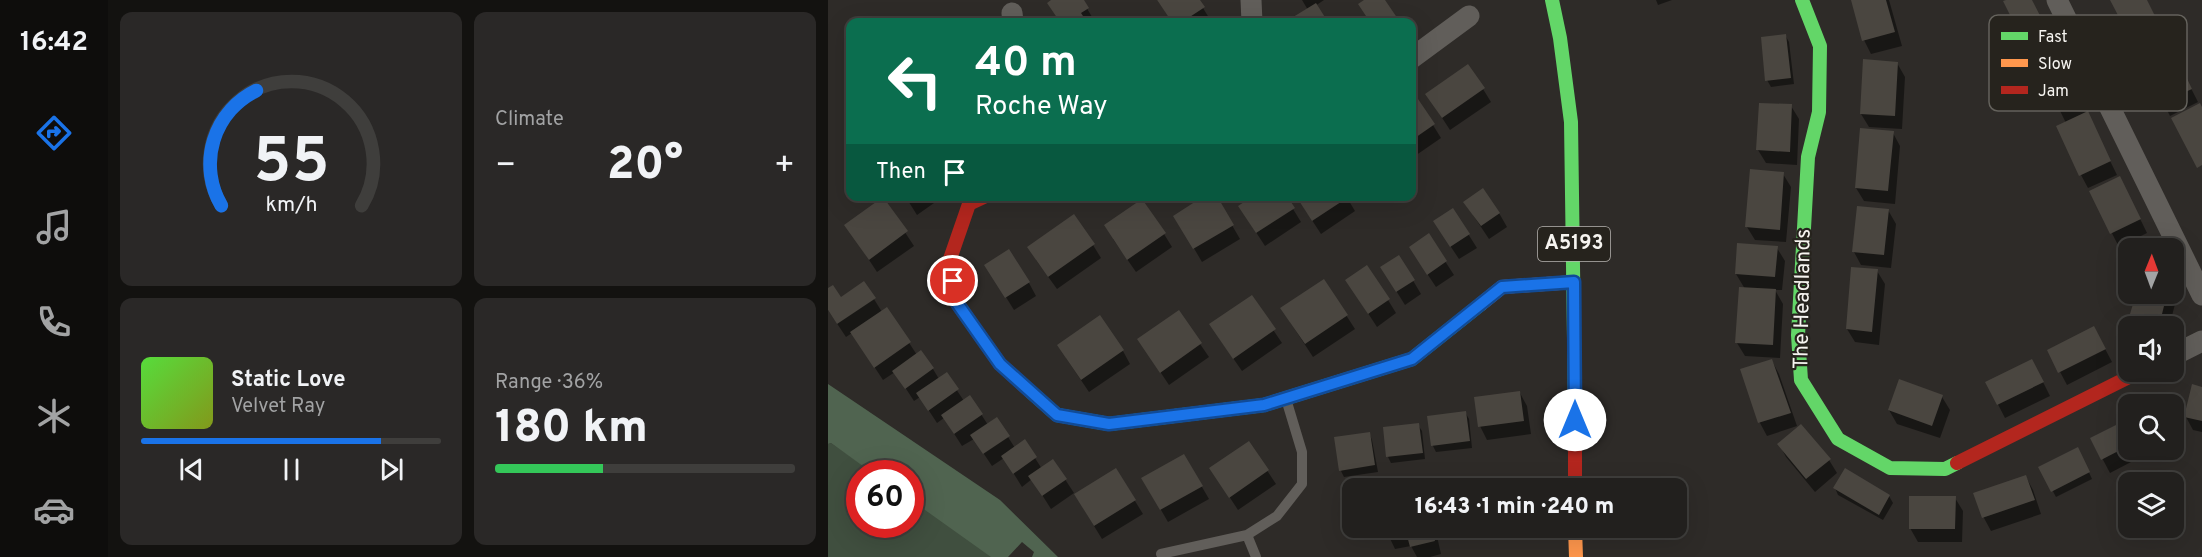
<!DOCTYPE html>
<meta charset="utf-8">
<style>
body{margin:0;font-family:Overpass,sans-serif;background:#2a2827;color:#f1f3f6;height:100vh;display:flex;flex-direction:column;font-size:22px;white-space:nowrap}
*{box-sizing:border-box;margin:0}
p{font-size:20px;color:#a2a3a4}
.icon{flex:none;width:33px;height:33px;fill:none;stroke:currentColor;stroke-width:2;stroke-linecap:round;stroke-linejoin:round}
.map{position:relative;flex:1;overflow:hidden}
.sheet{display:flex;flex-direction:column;gap:12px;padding:12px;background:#131210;width:720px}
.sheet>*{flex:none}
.top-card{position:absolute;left:18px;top:18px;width:570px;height:183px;border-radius:12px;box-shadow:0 6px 24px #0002,0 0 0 2px #3f3e3c;background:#0b6e4f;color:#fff;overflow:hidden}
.needle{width:39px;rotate:1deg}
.buttons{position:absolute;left:1290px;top:238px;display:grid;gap:12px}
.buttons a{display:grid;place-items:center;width:66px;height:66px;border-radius:12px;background:#22201e;box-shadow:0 6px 24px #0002,0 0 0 2px #3f3e3c;font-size:30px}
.speed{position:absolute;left:18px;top:460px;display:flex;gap:12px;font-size:30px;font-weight:700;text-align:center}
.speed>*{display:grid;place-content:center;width:78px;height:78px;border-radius:50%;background:#22201e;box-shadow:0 6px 24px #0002,0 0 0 2px #3f3e3c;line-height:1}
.speed .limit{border:9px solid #d22;background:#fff;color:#111}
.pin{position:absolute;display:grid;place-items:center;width:51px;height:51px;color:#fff;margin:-26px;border:3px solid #fff;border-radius:50%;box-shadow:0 2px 6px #0007}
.me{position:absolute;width:66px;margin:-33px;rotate:0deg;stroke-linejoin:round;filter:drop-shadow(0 0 4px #0008)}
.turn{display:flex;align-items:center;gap:21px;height:126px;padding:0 30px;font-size:27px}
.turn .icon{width:78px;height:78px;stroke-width:2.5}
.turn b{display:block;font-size:42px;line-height:51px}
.then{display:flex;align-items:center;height:57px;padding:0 30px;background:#0003;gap:12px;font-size:22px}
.big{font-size:45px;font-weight:800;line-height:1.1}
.sheet .card{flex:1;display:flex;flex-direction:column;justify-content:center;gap:9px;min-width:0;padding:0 21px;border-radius:12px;background:#2a2827}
.sheet .dial{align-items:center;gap:0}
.dial svg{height:156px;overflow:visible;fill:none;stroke:#3f3e3c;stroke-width:7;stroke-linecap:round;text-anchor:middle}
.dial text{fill:#f1f3f6;stroke:none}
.song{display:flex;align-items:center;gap:18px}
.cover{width:72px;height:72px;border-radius:9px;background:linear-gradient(135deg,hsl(110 70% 55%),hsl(70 70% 35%))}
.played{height:6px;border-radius:3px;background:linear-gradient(90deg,#1a73e8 80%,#3f3e3c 80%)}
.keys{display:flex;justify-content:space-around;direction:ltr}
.heat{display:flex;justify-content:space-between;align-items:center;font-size:33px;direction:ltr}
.charge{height:9px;border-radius:4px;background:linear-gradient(90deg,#34c759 36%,#3f3e3c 0)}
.sheet .tiles{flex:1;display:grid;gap:12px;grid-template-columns:repeat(2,1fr)}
.trip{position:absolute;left:514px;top:478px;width:345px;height:60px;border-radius:12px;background:#22201e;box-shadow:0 6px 24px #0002,0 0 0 2px #3f3e3c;font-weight:800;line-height:60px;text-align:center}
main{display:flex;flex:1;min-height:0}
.tab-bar{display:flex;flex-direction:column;width:108px;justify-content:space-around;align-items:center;background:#0e0d0c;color:#a2a3a4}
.tab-bar .icon{width:42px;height:42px}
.tab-bar .active{color:#1a73e8}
.tab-bar b{font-size:27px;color:#f1f3f6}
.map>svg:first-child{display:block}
</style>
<main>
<nav class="tab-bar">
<b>16:42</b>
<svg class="icon active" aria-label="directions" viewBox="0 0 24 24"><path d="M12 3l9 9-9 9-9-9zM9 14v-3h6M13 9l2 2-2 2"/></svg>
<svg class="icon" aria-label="music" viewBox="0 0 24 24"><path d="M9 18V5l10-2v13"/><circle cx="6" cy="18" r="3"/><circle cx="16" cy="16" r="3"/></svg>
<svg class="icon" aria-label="phone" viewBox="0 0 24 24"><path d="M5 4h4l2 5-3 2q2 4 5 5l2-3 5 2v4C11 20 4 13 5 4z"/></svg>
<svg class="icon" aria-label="climate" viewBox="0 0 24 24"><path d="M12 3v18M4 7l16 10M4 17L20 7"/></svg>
<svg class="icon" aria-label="car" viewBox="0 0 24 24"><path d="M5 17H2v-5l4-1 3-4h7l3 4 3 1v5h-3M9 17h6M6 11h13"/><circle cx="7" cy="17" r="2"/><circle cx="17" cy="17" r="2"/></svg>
</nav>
<section class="sheet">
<div class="tiles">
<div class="card dial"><svg viewBox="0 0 100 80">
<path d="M14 69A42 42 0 1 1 86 69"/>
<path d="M14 69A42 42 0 0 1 32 10" stroke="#1a73e8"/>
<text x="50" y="56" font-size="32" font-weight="700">55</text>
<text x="50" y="72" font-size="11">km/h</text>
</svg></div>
<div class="card"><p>Climate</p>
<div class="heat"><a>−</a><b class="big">20°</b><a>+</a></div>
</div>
<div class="card">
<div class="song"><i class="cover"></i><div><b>Static Love</b><p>Velvet Ray</p></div></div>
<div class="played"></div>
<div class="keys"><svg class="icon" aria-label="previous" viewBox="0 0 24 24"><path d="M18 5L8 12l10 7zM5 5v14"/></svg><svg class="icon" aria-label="pause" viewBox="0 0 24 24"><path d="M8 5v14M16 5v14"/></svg><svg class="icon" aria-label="next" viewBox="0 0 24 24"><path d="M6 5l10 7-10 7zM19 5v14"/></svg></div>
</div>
<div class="card"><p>Range · 36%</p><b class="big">180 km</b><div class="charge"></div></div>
</div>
</section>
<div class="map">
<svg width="1374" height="557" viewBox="0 0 1374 557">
<rect width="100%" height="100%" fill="#2e2b28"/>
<path fill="#404f3f" d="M3 443 48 474H32V525H82L83 498 169 557H0V444Z"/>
<path fill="#506450" d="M0 384 172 500 230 557H204L206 552 194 542 180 557H163L83 500 82 474H46L3 443 0 444Z"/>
<path fill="#0007" d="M226 0H254L267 22H233L221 3Z
M329 0H370L383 21 345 22Z
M474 0H496L487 6 499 22H460L480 10Z
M828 0H844L830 5Z
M1025 0H1061L1074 46 1043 54 1036 40Z
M1181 0H1203L1289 175 1260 188 1253 175 1238 123 1200 46Z
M1284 0H1318L1370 102 1342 116Z
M957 35 961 42 966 84 943 87 939 80Z
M1069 63 1077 77 1074 129 1041 127 1033 114Z
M655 89 663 102 622 130 607 107Z
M590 101 613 138 584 158V105Z
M963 106 971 119 969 165 938 163 930 150Z
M1065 133 1072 146 1067 204 1036 201 1028 188Z
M955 174 963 187 958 242 927 240 919 227Z
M1263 192H1299L1319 233 1291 247Z
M77 196H116L89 215Z
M387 196 412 239 374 262 347 216Z
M518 196 527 211 493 234 476 208Z
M55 199 86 246 49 272 18 225Z
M465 209 473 222 437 246 420 220Z
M625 210 649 248 631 259 615 235Z
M1060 210 1068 224 1063 268 1033 265 1026 252Z
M671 213 679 227 661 239 645 215Z
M336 234 344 247 308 272 285 239Z
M600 235 626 275 608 287 590 260Z
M265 245 273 258 229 289 208 260Z
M949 248 957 261 954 290H947L955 304 952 358 917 356 909 343 917 289 908 274Z
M571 257 593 294 577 305 562 281Z
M1049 271 1057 284 1051 345 1027 342 1019 329Z
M166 278 201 283 208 296 186 310Z
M1346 279 1351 289 1341 327H1312L1304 313 1309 294H1346Z
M496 281 527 329 485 357 462 322Z
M519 281 560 300 568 313 549 327Z
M36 283 54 312 59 309 89 355 105 369 111 379 118 374 136 401 142 397 160 425 180 437 187 448 196 441 214 469 225 461 246 493 223 509 204 479 194 487 176 458 164 466 146 439 134 446 116 418 109 423 92 397 86 401 67 372 55 380 24 333 18 337 0 310V290L12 299Z
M423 297 454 343 414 371 391 338Z
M350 312 381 357 341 385 311 340Z
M1273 341 1284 362 1239 385 1221 351Z
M295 351 302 364 261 392 238 358Z
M944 361 951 374 969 426 939 436 932 423 914 370Z
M1211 374 1222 396 1177 418 1159 383Z
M1374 388V432L1365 430 1358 417Z
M692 393 699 406 703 434 659 440 652 426Z
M1114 397 1122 410 1112 438 1069 424 1061 410Z
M637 412 641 419 644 448 608 452 605 446 601 417Z
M1300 420V450H1326L1282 473 1264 439Z
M590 425 594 431 597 459 563 463 560 457Z
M541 433 544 440 550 472 516 477 513 471Z
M421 443 448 484 410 510 391 481Z
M951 444 1001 460 1009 473 987 492 958 457Z
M1253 455 1264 479 1228 497 1212 467Z
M356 456 381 499 340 522 315 479Z
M288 470 315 514 274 539 255 508Z
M1017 470 1061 496 1065 503 1055 520 1010 495 1007 488Z
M1198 477 1205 490 1213 514 1163 531 1156 518 1147 494Z
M1127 498 1135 511 1134 542H1090L1082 528Z
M557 528H623L608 532 613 554 602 557H589L583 546 567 549Z"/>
<path fill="#4a4640" d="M223 0H256L261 8 253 13 259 22H232L219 3Z
M329 0H372L377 7 354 22H344Z
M536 0H557L572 22H542L530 4Z
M1023 0H1058L1067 32 1034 41Z
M1178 0H1204L1222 35 1198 47 1175 1Z
M1282 0H1319L1331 24 1302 38Z
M488 3 500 22H457Z
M958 34 963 78 937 81 933 37Z
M1339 37 1364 89 1333 103 1308 51Z
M1035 59 1070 62 1067 116 1032 114Z
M640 64 657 88 614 118 597 94Z
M590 99 607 124 584 140V103Z
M931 103 964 104 962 152 928 150Z
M1372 103 1374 107V165L1369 168 1343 118Z
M1260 111 1283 161 1251 176 1228 126Z
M1032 128 1066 131 1060 191 1027 188Z
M922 169 956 172 952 230 917 227Z
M1292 176 1313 219 1282 234 1261 191Z
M655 188 672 213 653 226 635 202Z
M76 196H90L81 203Z
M376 196H389L406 225 365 249 345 216Z
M425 196H459L467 208 428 233 410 206Z
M468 196H522L484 221Z
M55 197 80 231 41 260 16 225Z
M314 199 338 233 299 260 276 225Z
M1029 206 1061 209 1056 255 1024 252Z
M625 208 642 234 622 247 605 221Z
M246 214 267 244 220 277 199 247Z
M601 233 619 261 599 275 581 247Z
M909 243 950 246 947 277 907 274Z
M181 249 202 282 177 298 156 265Z
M571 255 587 280 568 292 552 267Z
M539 265 562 299 540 314 517 280Z
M1023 267 1050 269 1044 332 1018 329Z
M496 279 520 315 477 344 452 308Z
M36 281 48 298 9 324 0 310V288L5 285 13 297Z
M911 287 948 289 945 345 907 343Z
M1308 294H1339L1332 322 1302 314Z
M424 295 448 329 405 359 381 324Z
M59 307 83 342 46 368 22 332Z
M351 310 374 343 332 373 309 339Z
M272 315 296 350 253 380 229 345Z
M1266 326 1278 349 1230 373 1219 350Z
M93 350 106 368 77 389 64 371Z
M944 359 963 413 930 423 912 369Z
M1204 359 1216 382 1169 405 1157 382Z
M119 372 131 389 100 411 88 393Z
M1071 379 1115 395 1104 426 1060 410Z
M1364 384 1374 387V421L1356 417Z
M692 391 696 421 650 427 646 397Z
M142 395 155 414 126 434 113 415Z
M638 411 642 441 603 446 599 416Z
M169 417 182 436 155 454 142 435Z
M1300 419V446L1273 460 1262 438Z
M591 423 595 453 558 457 555 427Z
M973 424 1003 459 978 479 949 444Z
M542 432 547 465 511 471 506 437Z
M197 439 209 457 185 474 173 456Z
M421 441 441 470 401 498 381 468Z
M1250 447 1262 472 1223 492 1210 467Z
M356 454 375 486 332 510 313 478Z
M225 459 239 479 214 496 200 476Z
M288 468 308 500 266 526 246 494Z
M1017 468 1062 495 1051 515 1005 488Z
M1198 475 1207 500 1154 518 1145 493Z
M1081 496H1128L1127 529H1081Z
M555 528H604L607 541 582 547 578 532 558 537Z"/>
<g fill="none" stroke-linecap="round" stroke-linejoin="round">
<path stroke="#615e5a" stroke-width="10" d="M419 535 428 557
M333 554 419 535 449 516 474 484V452L458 399"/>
<path stroke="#615e5a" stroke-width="21" d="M423 0 424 22
M1229 0 1374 295
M184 13 185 22
M584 58 641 16
M1346 355 1374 341"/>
<path stroke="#63d668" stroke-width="14" d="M724 0 732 38 743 122 747 410
M974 0 992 46 991 112 980 157 970 335 973 380 1010 439 1062 468 1117 469 1129 463
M203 392 229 415 281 424 436 405 584 359 653 304"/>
<path stroke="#ff974d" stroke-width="14" d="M653 304 674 287 746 282
M747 528 748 557"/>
<path stroke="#b3261e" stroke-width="14" d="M158 196 141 204 122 259 129 303 172 364 203 392
M747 410V489
M1129 463 1311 372"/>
</g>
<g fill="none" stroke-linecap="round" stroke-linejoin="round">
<g stroke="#114b97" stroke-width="15">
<path id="route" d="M125 281 129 303 172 364 229 415 281 424 436 405 584 359 674 287 746 282 747 420"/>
</g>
<use href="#route" stroke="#1a73e8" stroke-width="10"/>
</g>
<g text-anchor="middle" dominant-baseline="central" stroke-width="4.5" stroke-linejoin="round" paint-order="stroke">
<rect fill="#26231d" stroke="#b8b5b1" stroke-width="1.5" x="710" y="227" width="72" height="34" rx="4.5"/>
<g font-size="20" font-weight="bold" fill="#f6f4f0">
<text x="746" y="244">A5193</text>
</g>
<g font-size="21" fill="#f6f4f0" stroke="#26231d">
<text transform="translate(975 299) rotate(-89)">The Headlands</text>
</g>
</g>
<rect x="1161" y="15" width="198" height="96" rx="9" fill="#26231d" stroke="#64625c" stroke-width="1.5"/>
<rect x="1173" y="32" width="27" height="8" fill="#63d668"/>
<rect x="1173" y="59" width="27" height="8" fill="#ff974d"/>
<rect x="1173" y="86" width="27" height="8" fill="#b3261e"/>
<g font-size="16" fill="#f6f4f0">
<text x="1210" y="42">Fast</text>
<text x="1210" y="69">Slow</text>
<text x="1210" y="96">Jam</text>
</g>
</svg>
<div class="buttons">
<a><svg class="needle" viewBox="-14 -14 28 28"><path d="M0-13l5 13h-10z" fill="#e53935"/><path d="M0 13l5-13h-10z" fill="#a2a3a4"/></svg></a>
<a><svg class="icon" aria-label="sound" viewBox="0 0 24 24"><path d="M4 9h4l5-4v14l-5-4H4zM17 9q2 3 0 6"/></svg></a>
<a><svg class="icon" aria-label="search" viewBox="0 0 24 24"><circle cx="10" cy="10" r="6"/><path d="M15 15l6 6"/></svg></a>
<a><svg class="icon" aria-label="layers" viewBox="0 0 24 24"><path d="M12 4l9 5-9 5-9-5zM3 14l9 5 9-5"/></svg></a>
</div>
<div class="speed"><div class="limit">60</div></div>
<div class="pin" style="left:125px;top:281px;background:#d93025"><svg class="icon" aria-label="arrive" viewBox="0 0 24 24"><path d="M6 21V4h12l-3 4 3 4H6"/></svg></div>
<svg class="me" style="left:747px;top:420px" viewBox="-20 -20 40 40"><circle r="19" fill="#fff"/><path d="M0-13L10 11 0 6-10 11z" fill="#1a73e8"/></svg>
<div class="trip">16:43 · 1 min · 240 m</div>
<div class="top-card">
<div class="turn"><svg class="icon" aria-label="left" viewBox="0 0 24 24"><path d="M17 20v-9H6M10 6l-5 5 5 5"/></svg><div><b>40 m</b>Roche Way</div></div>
<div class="then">Then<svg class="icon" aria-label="arrive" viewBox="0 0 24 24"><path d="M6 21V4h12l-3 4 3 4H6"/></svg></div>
</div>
</div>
</main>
